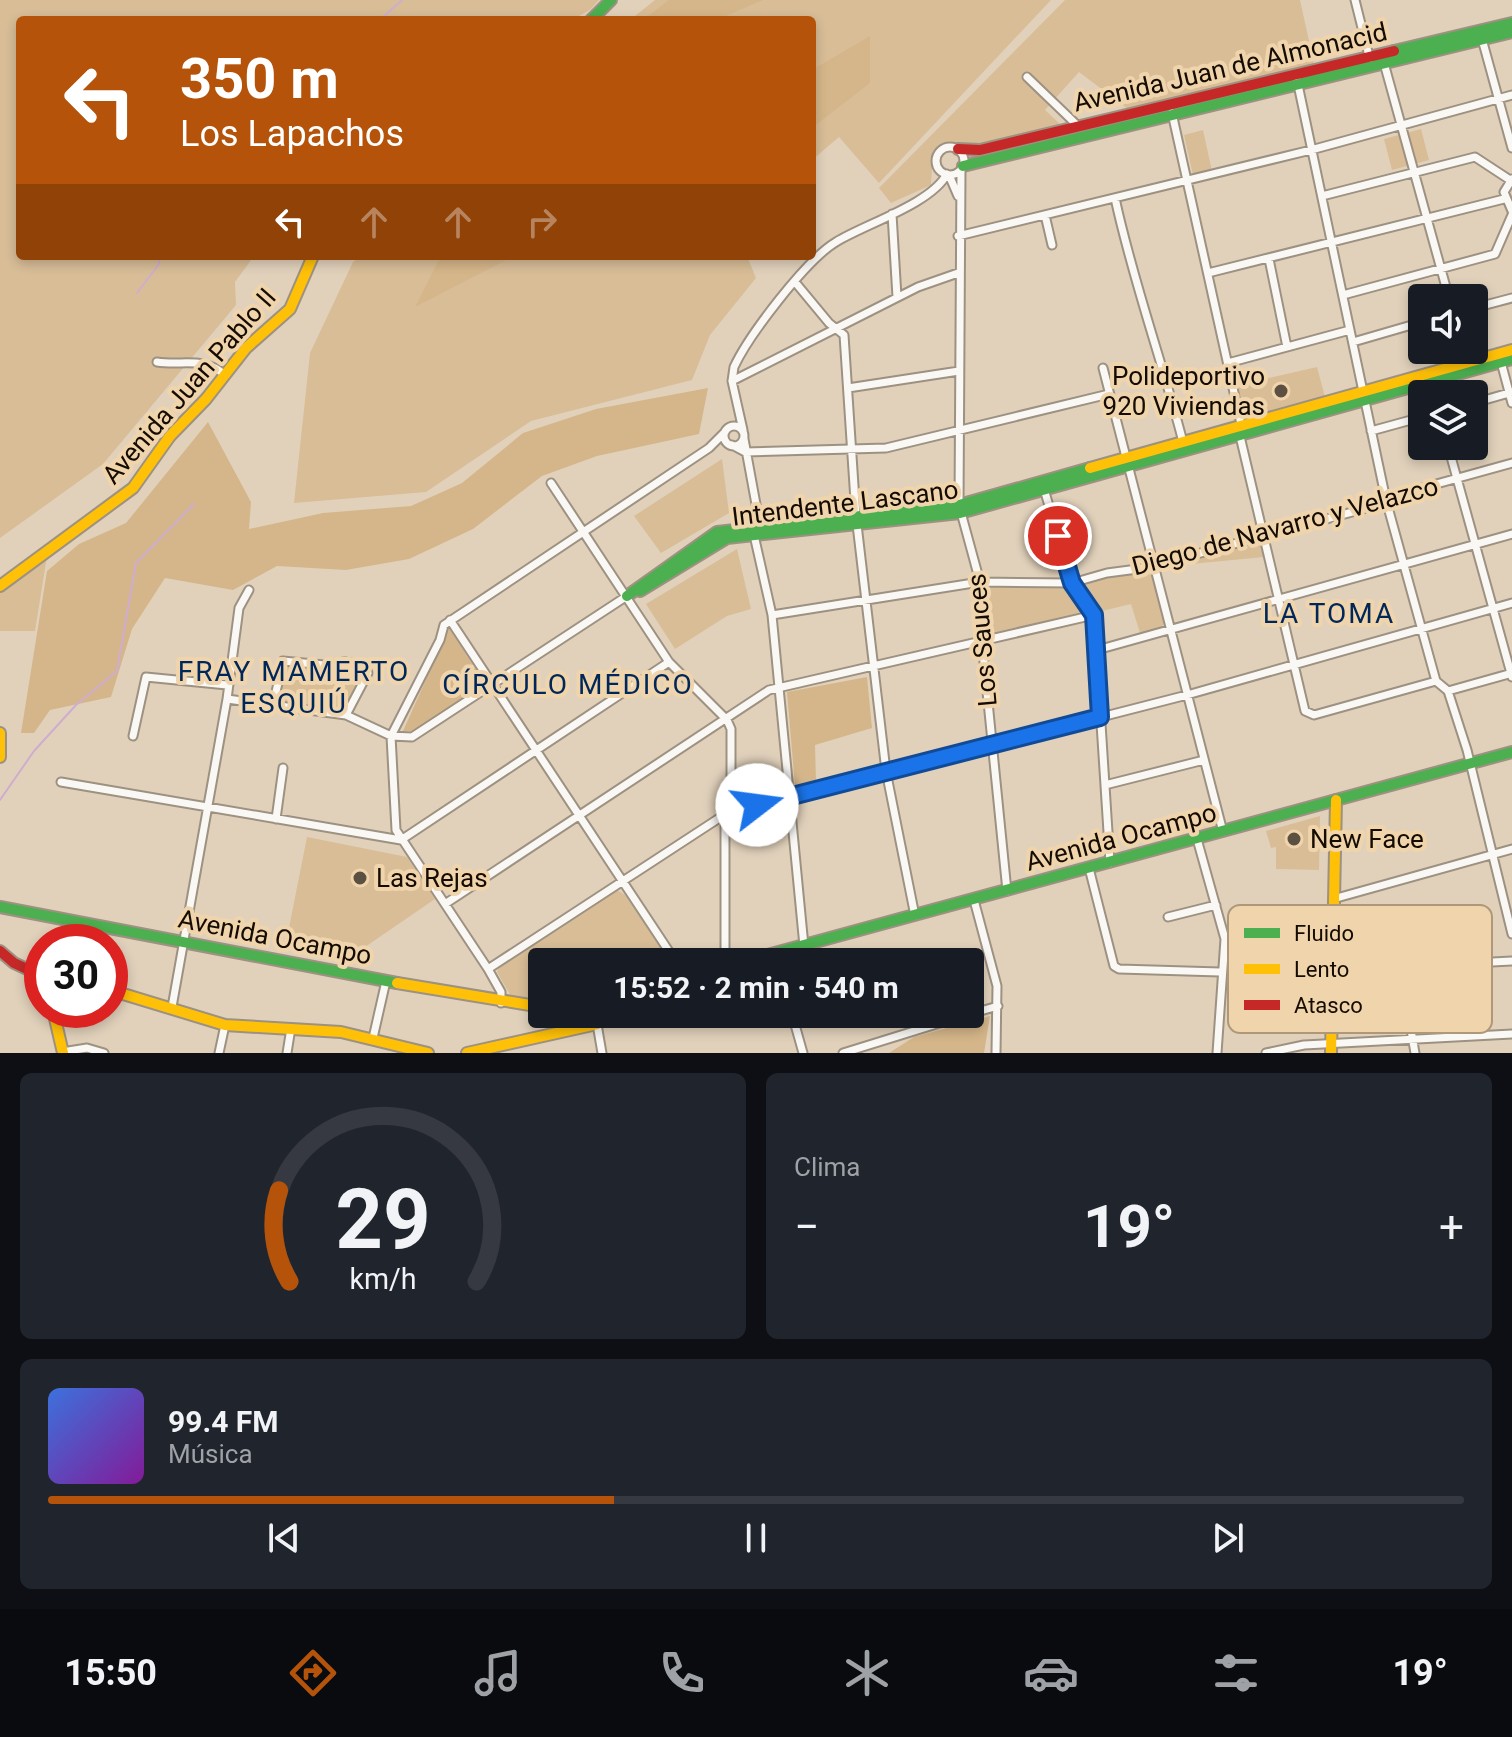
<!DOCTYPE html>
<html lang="es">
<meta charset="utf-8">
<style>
body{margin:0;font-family:Roboto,sans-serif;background:#20242c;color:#f1f3f6;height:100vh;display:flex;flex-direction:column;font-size:30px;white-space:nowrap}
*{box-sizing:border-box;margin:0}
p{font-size:26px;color:#9ea1a6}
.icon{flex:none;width:44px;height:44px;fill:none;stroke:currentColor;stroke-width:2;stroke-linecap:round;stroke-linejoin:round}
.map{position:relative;height:1053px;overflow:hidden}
.sheet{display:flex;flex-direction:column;gap:20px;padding:20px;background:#0d0f14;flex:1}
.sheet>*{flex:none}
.hud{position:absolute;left:16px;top:16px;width:800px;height:244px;border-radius:8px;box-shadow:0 4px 12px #0003;background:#b45309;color:#fff;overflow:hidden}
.fabs{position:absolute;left:1408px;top:284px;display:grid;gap:16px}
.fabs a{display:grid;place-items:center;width:80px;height:80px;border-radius:8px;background:#171b24;box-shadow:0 4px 12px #0003;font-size:40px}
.speed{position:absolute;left:24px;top:924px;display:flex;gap:16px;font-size:40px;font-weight:700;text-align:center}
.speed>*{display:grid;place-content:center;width:104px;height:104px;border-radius:50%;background:#171b24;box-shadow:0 4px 12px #0003;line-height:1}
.speed .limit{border:12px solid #d22;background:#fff;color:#111}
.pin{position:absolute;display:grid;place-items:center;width:68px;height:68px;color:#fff;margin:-34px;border:4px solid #fff;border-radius:50%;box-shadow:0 2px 8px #0007}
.me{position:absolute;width:88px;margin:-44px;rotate:75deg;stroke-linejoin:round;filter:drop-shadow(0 0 6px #0008)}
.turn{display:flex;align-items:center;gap:28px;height:168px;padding:0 32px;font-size:36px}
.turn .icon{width:104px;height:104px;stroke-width:2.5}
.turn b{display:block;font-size:56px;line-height:68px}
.lanes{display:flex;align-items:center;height:76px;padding:0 32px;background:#0003;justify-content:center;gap:40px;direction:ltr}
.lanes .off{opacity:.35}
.big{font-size:60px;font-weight:700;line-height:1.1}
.sheet .card{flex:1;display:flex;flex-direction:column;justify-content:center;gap:12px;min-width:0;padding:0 28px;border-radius:12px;background:#20242c}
.sheet .dial{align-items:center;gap:0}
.dial svg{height:208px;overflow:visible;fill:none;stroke:#363941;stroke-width:7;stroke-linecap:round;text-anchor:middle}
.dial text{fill:#f1f3f6;stroke:none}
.song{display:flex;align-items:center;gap:24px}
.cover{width:96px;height:96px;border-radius:12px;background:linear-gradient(135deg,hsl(220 70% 55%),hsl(290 70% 35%))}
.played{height:8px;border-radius:4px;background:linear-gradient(90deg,#b45309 40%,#363941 40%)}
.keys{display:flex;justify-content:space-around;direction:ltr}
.heat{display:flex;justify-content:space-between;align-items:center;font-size:44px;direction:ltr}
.sheet .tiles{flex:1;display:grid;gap:20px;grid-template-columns:1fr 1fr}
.card:last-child{grid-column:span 2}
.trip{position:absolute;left:528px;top:948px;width:456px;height:80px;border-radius:8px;background:#171b24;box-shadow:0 4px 12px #0003;font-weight:700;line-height:80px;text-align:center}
.dock{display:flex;height:128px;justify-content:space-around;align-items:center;background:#090b0e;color:#9ea1a6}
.dock .icon{width:56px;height:56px}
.dock .on{color:#b45309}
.dock b{font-size:36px;color:#f1f3f6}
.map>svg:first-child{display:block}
</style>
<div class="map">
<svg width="1512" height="1053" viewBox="0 0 1512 1053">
<rect width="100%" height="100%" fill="#e1d1bb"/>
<path fill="#d8bd97" d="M0 0H599L591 9 572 20H20V256H254L235 282 236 305 103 464 0 538Z
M655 0H1051L879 183 839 137 812 160V20H630Z
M1065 0H1300L1314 64 1128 109 1079 72 1045 110 1061 125 968 146C953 141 945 140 933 151L931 185 891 203 879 188Z
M1421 129 1429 160 1392 170 1384 139Z
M1203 130 1212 171 1193 175 1184 135Z
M361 256H747L756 278 710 335 692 380 531 421 426 492 294 503 310 353 353 262Z
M1317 367 1325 397 1246 419 1238 385Z
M722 459 729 513 661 553 634 516Z
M1256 543 1262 546 1264 557 1170 566Z
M737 549 751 609 727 616 675 649 646 604Z
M47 556 35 631H0V592Z
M1147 573 1153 577 1165 623 1159 629 1140 633 1131 604 1098 612 1080 587 1110 576Z
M991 585 1070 587 1086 612 991 635 987 590Z
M285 665 361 669 364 675 347 707 339 711 279 702Z
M1320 816 1319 870 1276 869V847L1271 848 1266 831Z
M307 837 407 857 435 899 346 960 285 948Z
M617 890 625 895 670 962H542V1001L512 998 497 972 499 968Z"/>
<path fill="#d5b68a" d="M669 0H763L716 20H643Z
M870 36V83L812 128V70Z
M441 256H514L415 307Z
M708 388 699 434 597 456 542 476 473 529 409 559 346 570 277 566 233 590 165 578 132 629 111 697 50 710 34 733H21L47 571 79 544 126 523 208 422 251 502 249 529 323 513 411 506 462 483 523 433 596 409Z
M449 628 486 685 415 731H403Z
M867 677 872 728 815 745 816 781 795 786 787 692Z
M990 1016 984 1053H889L914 1037Z"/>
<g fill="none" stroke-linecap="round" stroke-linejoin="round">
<path stroke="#cfadcf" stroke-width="2" d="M380 20 402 0
M137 293 159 264 160 256
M0 800 34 751 76 705 117 671 136 563 194 504"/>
<g stroke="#9d9181" stroke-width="11">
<path id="street" d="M1355 0 1370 60
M1482 39 1512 148
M1384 63 1449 298
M1027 77 1078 126
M1297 80 1386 500 1436 681 1448 691
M1172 113 1241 424 1239 432 1305 711 1314 715 1436 681
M936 161a14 14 0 1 1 28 0a14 14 0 1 1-28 0Z
M961 170 959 505 980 582 982 642 1007 891
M949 175 958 196
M1512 179 1504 192 1512 211
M1322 196 1475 157 1510 180
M1115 198C1133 282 1163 363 1184 446
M892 214 897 297
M1045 215 1052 245
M958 236 1311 150 1512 95
M1269 259 1287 347
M1208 273 1504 199
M795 282 829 323 844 335 856 516 886 771 915 916
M1343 295 1495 254 1512 215
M1474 308 1512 298
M1353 342 1422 322
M1463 350 1466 363
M157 362C183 366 203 356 225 375
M1501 362 1512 403
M1228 363 1350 330
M1103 368 1223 832
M732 381 918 287 958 273
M1434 381 1437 394
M848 388 959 371
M1474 403 1512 392
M724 436a10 10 0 1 1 20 0a10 10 0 1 1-20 0Z
M743 430 732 381 734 367C749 335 806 260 836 242 865 224 931 204 947 174
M1371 431 1422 417
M744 439 760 526 754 535 772 615 804 946
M732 445 745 452 886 448 1109 394
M1448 446 1512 677
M551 483 669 662 727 720 731 729V800L725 826V962
M1044 489 1072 583 1094 615 1110 863
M772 615 980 582 1072 583 1107 573 1145 568 1378 505 1393 496 1512 463
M450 620 676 962
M1097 650 1512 534
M1448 691 1467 750 1512 934
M1448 691 1512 673
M227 699 346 715 391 736 412 737 627 596
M273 705 283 661 324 665 345 662 365 666 368 673 346 715
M133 736 146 677 227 685
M61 782 401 840
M1105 785 1204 760
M276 819 283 768
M1197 839 1225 939 1217 1053
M401 840 669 662
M1089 868 1114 966 1119 969 1220 972
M1333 899 1512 849
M974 900 997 986 996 1053
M445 904 769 690 1094 615
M1168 917 1216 905
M1400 967 1415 1053
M488 969 727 813 1187 695 1512 603
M1332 970 1512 961
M501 1003V992L488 969 396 830 391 736 440 640 444 625 709 448 725 432
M172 1007 227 699 239 608 249 590
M792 1014 803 1053
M970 1014 998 1006
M597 1024 602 1053
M373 1038 386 981
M62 1052 87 1048 104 1053
M219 1053 225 1025
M287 1053 291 1028
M843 1053 969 1014
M1266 1053 1304 1045 1512 1034"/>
</g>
<g stroke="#9d9181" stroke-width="14">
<path id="fast" d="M591 20 611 0
M1394 51 1512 23
M963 166 1512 32
M640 591 727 538 960 513 1512 359
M627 596 717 532 959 505 1090 468
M0 907 397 983
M742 962 1512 752"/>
</g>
<g stroke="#9d9181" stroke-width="14">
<path id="slow" d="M1090 468 1512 350
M0 586 133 488 170 436 206 399 246 348 290 309 313 256
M0 733V757
M397 983 542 1007
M110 990 225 1025 341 1032 428 1053
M53 1010 63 1053
M467 1053 597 1024 613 1014
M1331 1053 1336 800"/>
</g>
<g stroke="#9d9181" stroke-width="14">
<path id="jam" d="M958 149 980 150 1394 51
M0 951 14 963 42 976"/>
</g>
<use href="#street" stroke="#faf8f5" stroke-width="7"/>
<use href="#fast" stroke="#4caf50" stroke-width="10"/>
<use href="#slow" stroke="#ffc107" stroke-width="10"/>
<use href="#jam" stroke="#c62828" stroke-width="10"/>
</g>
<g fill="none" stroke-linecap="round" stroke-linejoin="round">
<g stroke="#114b97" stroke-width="20">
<path id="route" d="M757 805 1100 717 1094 615 1072 583 1058 536"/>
</g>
<use href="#route" stroke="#1a73e8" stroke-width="14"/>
</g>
<g fill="#5c5042" stroke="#f0d4ac" stroke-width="3">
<circle cx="1281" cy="391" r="8"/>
<circle cx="1294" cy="839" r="8"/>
<circle cx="360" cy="878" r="8"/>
</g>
<g text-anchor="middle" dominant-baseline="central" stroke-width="8" stroke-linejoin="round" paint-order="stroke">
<g font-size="26" fill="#140b01" stroke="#f0d4ac">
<text transform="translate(1230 67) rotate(-13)">Avenida Juan de Almonacid</text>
<text transform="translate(189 386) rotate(-49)">Avenida Juan Pablo II</text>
<text transform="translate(845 503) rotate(-7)">Intendente Lascano</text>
<text transform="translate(1285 526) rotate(-15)">Diego de Navarro y Velazco</text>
<text transform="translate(982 640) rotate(-95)">Los Sauces</text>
<text transform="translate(1121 837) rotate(-15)">Avenida Ocampo</text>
<text transform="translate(275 937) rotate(11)">Avenida Ocampo</text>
</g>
<g font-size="26" fill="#140b01" stroke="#f0d4ac" text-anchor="start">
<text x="1265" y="376" text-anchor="end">Polideportivo<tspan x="1265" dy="30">920 Viviendas</tspan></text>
<text x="1310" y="839">New Face</text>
<text x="376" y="878">Las Rejas</text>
</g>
<g font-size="28" letter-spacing="2" fill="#002759" stroke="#f0d4ac">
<text x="1329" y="613">LA TOMA</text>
<text x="294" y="671">FRAY MAMERTO<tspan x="294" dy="32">ESQUIÚ</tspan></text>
<text x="568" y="684">CÍRCULO MÉDICO</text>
</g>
</g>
<rect x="1228" y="905" width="264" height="128" rx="12" fill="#f0d4ac" stroke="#ae9879" stroke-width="2"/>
<rect x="1244" y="928" width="36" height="10" fill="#4caf50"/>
<rect x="1244" y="964" width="36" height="10" fill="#ffc107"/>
<rect x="1244" y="1000" width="36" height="10" fill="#c62828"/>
<g font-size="22" fill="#140b01">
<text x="1294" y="941">Fluido</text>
<text x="1294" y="977">Lento</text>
<text x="1294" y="1013">Atasco</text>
</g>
</svg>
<div class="fabs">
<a><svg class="icon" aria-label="sound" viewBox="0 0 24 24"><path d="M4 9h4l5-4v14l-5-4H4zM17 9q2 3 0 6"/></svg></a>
<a><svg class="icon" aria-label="layers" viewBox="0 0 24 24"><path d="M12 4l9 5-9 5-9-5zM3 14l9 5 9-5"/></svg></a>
</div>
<div class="speed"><div class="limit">30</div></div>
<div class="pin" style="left:1058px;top:536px;background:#d93025"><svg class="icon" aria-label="arrive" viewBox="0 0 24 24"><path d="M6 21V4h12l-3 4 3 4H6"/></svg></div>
<svg class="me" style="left:757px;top:805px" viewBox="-20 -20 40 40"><circle r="19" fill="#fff"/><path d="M0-13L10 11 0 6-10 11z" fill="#1a73e8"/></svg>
<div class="trip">15:52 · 2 min · 540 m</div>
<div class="hud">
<div class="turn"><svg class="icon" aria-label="left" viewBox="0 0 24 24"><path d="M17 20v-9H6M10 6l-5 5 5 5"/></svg><div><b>350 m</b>Los Lapachos</div></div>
<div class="lanes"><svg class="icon" aria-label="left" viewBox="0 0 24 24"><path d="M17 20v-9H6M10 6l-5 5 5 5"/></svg><svg class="icon off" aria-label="ahead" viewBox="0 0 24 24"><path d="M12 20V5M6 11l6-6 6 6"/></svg><svg class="icon off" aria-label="ahead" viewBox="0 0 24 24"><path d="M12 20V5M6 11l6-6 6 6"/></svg><svg class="icon off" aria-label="right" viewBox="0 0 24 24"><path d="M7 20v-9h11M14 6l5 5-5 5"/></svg></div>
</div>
</div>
<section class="sheet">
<div class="tiles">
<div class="card dial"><svg viewBox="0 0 100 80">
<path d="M14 69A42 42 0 1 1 86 69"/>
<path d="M14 69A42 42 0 0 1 10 34" stroke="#b45309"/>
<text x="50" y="56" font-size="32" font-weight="700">29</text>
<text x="50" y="72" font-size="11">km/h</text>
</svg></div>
<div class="card"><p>Clima</p>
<div class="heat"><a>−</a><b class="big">19°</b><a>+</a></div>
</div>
<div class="card">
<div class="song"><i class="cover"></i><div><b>99.4 FM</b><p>Música</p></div></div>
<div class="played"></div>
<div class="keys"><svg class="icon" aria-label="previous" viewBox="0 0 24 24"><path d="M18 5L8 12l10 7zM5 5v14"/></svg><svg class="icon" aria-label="pause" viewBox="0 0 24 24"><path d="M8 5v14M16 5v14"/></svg><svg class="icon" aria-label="next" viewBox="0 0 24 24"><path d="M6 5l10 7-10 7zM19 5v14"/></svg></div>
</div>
</div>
</section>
<nav class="dock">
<b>15:50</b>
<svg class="icon on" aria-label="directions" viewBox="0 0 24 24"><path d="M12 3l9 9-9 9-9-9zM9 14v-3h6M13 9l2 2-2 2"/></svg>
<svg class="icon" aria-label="music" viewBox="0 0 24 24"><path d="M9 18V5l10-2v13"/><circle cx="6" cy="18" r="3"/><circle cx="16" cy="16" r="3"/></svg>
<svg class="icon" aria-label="phone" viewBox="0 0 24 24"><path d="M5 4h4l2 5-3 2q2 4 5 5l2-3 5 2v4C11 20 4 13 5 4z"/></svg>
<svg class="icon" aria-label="climate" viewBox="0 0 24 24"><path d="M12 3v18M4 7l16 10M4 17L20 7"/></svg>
<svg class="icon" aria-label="car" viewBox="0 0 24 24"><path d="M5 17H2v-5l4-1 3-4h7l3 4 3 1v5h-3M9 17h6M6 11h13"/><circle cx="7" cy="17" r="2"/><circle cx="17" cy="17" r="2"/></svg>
<svg class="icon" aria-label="filters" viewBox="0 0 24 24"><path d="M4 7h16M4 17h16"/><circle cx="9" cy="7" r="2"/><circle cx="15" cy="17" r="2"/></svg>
<b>19°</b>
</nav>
